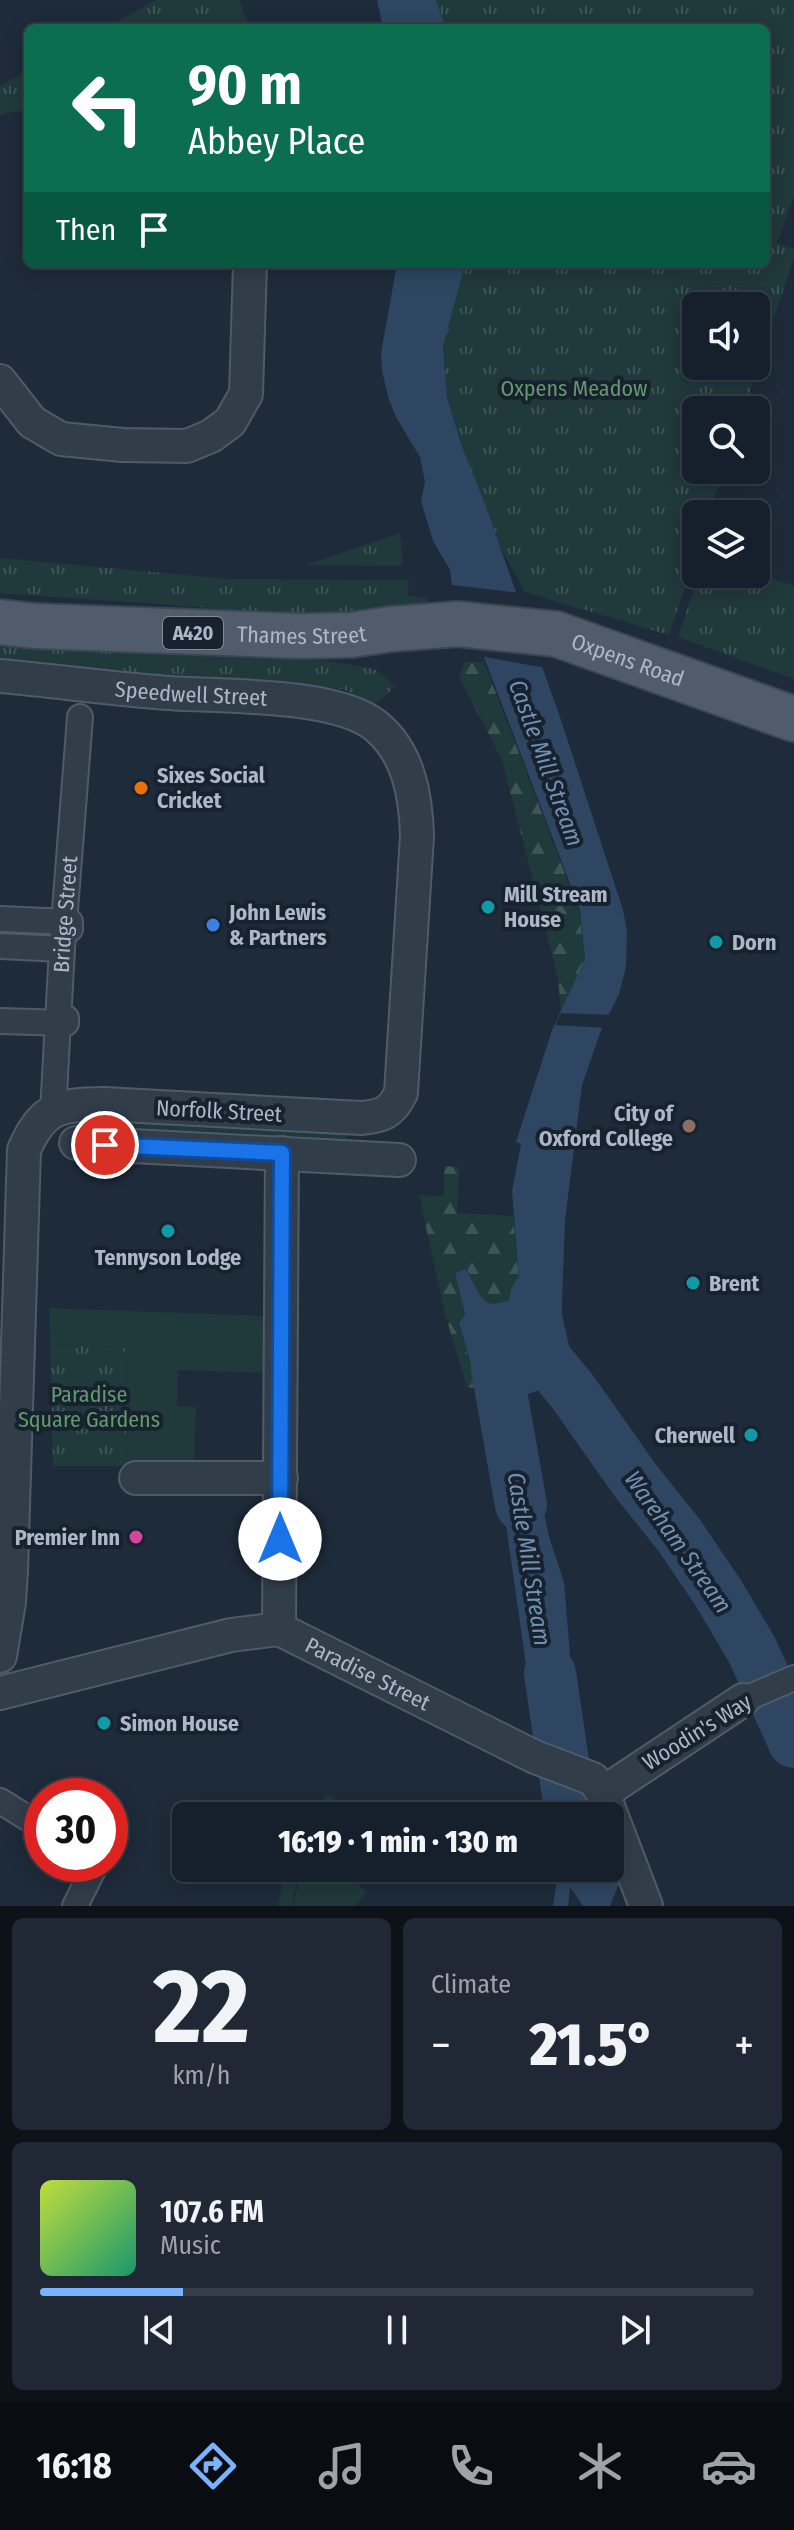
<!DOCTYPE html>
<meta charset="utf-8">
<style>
body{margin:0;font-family:"Fira Sans Condensed",sans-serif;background:#1f2834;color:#f1f3f6;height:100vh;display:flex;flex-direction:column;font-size:30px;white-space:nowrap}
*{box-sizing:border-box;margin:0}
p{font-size:26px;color:#9ea3a9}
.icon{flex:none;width:44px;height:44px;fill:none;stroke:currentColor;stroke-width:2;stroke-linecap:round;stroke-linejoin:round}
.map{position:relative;height:1906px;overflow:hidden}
.drawer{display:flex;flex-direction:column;gap:12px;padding:12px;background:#0c1218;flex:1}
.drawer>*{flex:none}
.hud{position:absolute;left:24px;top:24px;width:746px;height:244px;border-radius:12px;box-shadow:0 4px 20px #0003,0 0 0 2px #353e48;background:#0b6e4f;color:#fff;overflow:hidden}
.buttons{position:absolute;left:682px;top:292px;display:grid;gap:16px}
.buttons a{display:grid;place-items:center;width:88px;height:88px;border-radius:12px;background:#16202c;box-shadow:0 4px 20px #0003,0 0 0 2px #353e48;font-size:40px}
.speed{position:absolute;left:24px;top:1778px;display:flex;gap:16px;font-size:40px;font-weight:700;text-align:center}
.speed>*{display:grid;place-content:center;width:104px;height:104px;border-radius:50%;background:#16202c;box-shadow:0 4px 20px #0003,0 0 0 2px #353e48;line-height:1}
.speed .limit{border:12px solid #d22;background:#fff;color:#111}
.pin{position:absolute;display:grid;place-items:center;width:68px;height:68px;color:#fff;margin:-34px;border:4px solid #fff;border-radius:50%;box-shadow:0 2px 8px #0007}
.me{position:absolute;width:88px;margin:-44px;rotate:0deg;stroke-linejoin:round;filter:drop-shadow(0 0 6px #0008)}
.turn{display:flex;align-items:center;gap:28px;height:168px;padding:0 32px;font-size:36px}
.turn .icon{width:104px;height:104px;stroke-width:2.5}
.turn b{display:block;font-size:56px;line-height:68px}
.then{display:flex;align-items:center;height:76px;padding:0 32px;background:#0003;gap:16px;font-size:30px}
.big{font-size:60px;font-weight:800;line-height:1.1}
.drawer .tile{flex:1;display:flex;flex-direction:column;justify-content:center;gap:12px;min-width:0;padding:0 28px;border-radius:12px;background:#1f2834}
.drawer .dial{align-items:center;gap:0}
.dial b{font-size:104px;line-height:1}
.song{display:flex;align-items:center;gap:24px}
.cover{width:96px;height:96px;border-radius:12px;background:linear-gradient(135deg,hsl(70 70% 55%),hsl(160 70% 35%))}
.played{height:8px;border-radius:4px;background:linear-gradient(90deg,#79b3ff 20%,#353e48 20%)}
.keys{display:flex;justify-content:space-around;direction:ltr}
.heat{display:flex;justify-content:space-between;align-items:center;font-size:44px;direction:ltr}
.drawer .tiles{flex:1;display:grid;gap:12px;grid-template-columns:1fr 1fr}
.tile:last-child{grid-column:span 2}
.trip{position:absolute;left:172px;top:1802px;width:452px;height:80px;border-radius:12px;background:#16202c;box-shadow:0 4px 20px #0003,0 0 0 2px #353e48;font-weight:800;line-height:80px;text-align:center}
.menu{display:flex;height:128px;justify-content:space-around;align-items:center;background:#090d12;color:#9ea3a9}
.menu .icon{width:56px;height:56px}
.menu .active{color:#79b3ff}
.menu b{font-size:36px;color:#f1f3f6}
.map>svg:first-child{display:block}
</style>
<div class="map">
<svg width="794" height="1906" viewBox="0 0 794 1906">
<defs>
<pattern id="grass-tufts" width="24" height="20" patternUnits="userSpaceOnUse" patternTransform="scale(2)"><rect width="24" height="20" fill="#20393b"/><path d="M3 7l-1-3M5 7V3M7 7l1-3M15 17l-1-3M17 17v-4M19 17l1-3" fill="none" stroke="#3e5456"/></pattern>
<pattern id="forest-firs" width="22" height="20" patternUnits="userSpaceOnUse" patternTransform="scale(2)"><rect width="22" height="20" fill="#20393b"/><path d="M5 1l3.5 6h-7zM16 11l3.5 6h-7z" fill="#3e5456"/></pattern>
</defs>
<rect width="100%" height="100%" fill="#1e2b3a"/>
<path fill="url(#grass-tufts)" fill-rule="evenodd" d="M156 0H239L250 28H105Z
M436 0H794V196L777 243 794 249V257L744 410H696V470H724L709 514H696V555L669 635 525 592 502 551 461 444 447 397 443 347 465 264H766V28H446ZM696 306H756V366H696Z
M28 70V109L0 115V86Z
M400 533 403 566 306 565Z
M0 558 228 579 409 580 408 596 428 598 425 613H284L0 593Z
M756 572 794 586V679L678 637 699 574Z
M0 645 170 655 329 661 374 669 388 679 394 688 375 704 342 689 0 661Z
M50 1345 125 1347 127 1466H53Z"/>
<path fill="url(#forest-firs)" d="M464 662H484L579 910 585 959 561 1013 558 978 502 760 459 677Z
M444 1166 459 1167 457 1213 513 1216 519 1280 515 1297C481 1314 482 1297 467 1269L455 1274 465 1316 459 1324 477 1387 467 1388 445 1314 419 1195 444 1196Z"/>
<path fill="#20393b" d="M74 1118 348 1127 347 1139 73 1125Z
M49 1308 268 1316 267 1373 178 1370 177 1406 196 1407 194 1467 127 1466 125 1347 50 1345Z
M324 1795 331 1796 353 1816H326Z
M286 1868H299L292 1906H278Z
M302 1868H337L367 1892 355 1906H293Z"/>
<path fill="#2e4661" d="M377 0H436L446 28H383Z
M397 264H465L443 347 447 397 461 444 485 504 562 723 623 910 627 931 626 967 619 994 602 1028 582 1085 565 1220 561 1331 540 1390 518 1397 520 1417 481 1399 459 1323 465 1315 455 1273 466 1269C482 1296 481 1314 515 1297L519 1280 512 1191 521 1144 516 1142 552 1030 585 959 580 910 484 657 452 585 450 570 433 541 421 501 425 482 420 457 396 417 389 400 382 371 381 353Z
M487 1426 527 1441 550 1540 564 1582 574 1702 585 1751 536 1734 499 1476Z
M545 1780 598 1801 602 1816H547Z
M610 1845 620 1881 610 1906H583L570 1887 568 1906H553L559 1868H610Z"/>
<path fill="#1e2b3a" d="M452 585 521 593 546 668 479 656 454 599Z
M561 1013 613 1015 607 1028 555 1025Z"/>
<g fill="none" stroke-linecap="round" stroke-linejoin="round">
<path stroke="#2e4661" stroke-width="52" d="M536 1297 535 1312 545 1358 573 1392 635 1480 679 1535 719 1594 752 1650 794 1742
M510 1344 497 1369 521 1505
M550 1673 571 1816"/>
<g stroke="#4f5b68" stroke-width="28">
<g id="pedestrian">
<path d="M0 919 70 922V929"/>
<path d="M0 946 62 949"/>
<path d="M0 1021 66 1023V1018"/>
<path id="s1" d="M53 1112 62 949 80 717"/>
<path d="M743 1700 794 1678"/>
<path d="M0 1801 42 1827"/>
<path d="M75 1906 96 1864"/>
</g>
</g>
<g stroke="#4f5b68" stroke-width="36">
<g id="minor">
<path d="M0 381 32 422 61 439 123 445 187 446 211 436 230 422 246 394 250 264"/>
<path id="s2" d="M0 676C56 681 113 689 169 693 223 697 336 693 376 726 409 753 416 797 417 836L401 1093C391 1113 383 1116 361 1118L104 1104C60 1105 43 1106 24 1150L11 1571 9 1602 0 1656"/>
<path d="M76 1143 399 1160"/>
<path d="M136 1478H281"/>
<path d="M279 1629 282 1153"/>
<path id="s3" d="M0 1693 231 1635 279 1629 535 1757 593 1779 603 1793 646 1906"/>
<path d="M603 1793 743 1700"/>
</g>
</g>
<g stroke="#3b4654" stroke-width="48">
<g id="primary">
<path id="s4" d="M0 622 34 626 300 636 351 635 391 629 458 624 556 634 794 719"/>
</g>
</g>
<use href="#pedestrian" stroke="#323d4a" stroke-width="24"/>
<use href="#minor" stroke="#323d4a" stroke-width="32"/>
<use href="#primary" stroke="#505c6b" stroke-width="44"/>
</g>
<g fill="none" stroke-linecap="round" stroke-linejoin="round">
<g stroke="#114b97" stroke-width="20">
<path id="route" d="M105 1145 282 1153 280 1539"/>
</g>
<use href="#route" stroke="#1a73e8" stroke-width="14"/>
</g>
<circle fill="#e8710a" stroke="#18222f" stroke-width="3" cx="141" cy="788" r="8"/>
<g fill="#0f9aa8" stroke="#18222f" stroke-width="3">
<circle cx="488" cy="907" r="8"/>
<circle cx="716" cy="942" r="8"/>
<circle cx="168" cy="1231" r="8"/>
<circle cx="693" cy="1283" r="8"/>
<circle cx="751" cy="1435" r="8"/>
<circle cx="104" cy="1723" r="8"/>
</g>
<circle fill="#3f7fe0" stroke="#18222f" stroke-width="3" cx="213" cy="925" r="8"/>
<circle fill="#8d6e63" stroke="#18222f" stroke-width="3" cx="689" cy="1126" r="8"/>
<circle fill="#d1479c" stroke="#18222f" stroke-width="3" cx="136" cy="1537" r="8"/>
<g text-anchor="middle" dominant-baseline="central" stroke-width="8" stroke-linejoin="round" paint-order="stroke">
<rect fill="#18222f" stroke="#808b99" stroke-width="2" x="163" y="617" width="60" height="32" rx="6"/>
<g font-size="20" font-weight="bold" fill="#acb8c7">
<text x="193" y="633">A420</text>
</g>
<g font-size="22" fill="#619a6c" stroke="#18222f">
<text x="574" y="388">Oxpens Meadow</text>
<text x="89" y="1394">Paradise<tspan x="89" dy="25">Square Gardens</tspan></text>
</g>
<g font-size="22" fill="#acb8c7" stroke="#18222f">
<text stroke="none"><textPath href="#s4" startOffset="302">Thames Street</textPath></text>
<text stroke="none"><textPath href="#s4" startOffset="634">Oxpens Road</textPath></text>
<text stroke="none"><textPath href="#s2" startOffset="192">Speedwell Street</textPath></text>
<text stroke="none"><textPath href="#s1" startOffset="198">Bridge Street</textPath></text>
<text transform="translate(219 1111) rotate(3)">Norfolk Street</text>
<text stroke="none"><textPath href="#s3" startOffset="386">Paradise Street</textPath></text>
<text transform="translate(697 1732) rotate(-32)">Woodin's Way</text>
</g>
<g font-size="22" font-weight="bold" fill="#acb8c7" stroke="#18222f" text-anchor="start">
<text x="157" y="775">Sixes Social<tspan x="157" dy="25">Cricket</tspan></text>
<text x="504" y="894">Mill Stream<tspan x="504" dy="25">House</tspan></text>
<text x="229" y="912">John Lewis<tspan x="229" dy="25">&amp; Partners</tspan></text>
<text x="732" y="942">Dorn</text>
<text x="673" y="1113" text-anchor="end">City of<tspan x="673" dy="25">Oxford College</tspan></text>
<text x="168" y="1257" text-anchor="middle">Tennyson Lodge</text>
<text x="709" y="1283">Brent</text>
<text x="735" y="1435" text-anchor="end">Cherwell</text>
<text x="120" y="1537" text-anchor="end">Premier Inn</text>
<text x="120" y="1723">Simon House</text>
</g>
<g font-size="24" font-style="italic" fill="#7190b2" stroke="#18222f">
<text transform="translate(546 763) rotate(70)">Castle Mill Stream</text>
<text transform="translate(678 1542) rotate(55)">Wareham Stream</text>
<text transform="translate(529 1559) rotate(81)">Castle Mill Stream</text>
</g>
</g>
</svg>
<div class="buttons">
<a><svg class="icon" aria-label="sound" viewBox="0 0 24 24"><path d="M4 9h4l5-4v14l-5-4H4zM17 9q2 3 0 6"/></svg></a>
<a><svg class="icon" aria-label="search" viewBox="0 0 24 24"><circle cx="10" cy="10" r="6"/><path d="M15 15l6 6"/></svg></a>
<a><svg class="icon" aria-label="layers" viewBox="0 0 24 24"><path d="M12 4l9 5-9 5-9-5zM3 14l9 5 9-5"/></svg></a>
</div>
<div class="speed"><div class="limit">30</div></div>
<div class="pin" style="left:105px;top:1145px;background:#d93025"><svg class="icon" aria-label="arrive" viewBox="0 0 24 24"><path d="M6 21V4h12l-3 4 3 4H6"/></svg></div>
<svg class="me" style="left:280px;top:1539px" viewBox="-20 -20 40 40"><circle r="19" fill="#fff"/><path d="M0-13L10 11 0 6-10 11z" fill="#1a73e8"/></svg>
<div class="trip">16:19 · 1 min · 130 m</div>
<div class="hud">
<div class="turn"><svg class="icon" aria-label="left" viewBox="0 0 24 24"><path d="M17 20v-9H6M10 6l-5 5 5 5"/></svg><div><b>90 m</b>Abbey Place</div></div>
<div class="then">Then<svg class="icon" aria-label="arrive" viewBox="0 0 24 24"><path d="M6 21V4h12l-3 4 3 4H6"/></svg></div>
</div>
</div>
<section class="drawer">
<div class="tiles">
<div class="tile dial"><b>22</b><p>km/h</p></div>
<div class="tile"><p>Climate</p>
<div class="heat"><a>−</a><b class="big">21.5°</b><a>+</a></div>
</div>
<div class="tile">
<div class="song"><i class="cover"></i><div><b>107.6 FM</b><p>Music</p></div></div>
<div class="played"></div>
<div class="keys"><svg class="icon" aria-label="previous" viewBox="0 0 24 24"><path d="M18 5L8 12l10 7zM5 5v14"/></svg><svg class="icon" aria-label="pause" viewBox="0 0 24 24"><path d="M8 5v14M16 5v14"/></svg><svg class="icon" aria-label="next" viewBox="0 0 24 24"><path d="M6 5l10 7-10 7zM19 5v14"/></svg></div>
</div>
</div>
</section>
<nav class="menu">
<b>16:18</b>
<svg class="icon active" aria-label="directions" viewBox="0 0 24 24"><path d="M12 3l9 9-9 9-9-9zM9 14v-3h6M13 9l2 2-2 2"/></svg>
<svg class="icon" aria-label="music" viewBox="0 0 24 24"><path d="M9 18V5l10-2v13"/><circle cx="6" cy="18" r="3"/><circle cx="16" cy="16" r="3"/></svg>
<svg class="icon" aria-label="phone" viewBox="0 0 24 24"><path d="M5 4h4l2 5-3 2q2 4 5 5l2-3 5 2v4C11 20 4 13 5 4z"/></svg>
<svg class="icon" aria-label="climate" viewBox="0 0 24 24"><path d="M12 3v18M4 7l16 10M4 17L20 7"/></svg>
<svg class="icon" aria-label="car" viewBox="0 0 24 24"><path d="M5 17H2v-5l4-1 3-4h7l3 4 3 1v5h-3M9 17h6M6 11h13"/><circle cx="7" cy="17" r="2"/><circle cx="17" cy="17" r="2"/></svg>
</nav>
